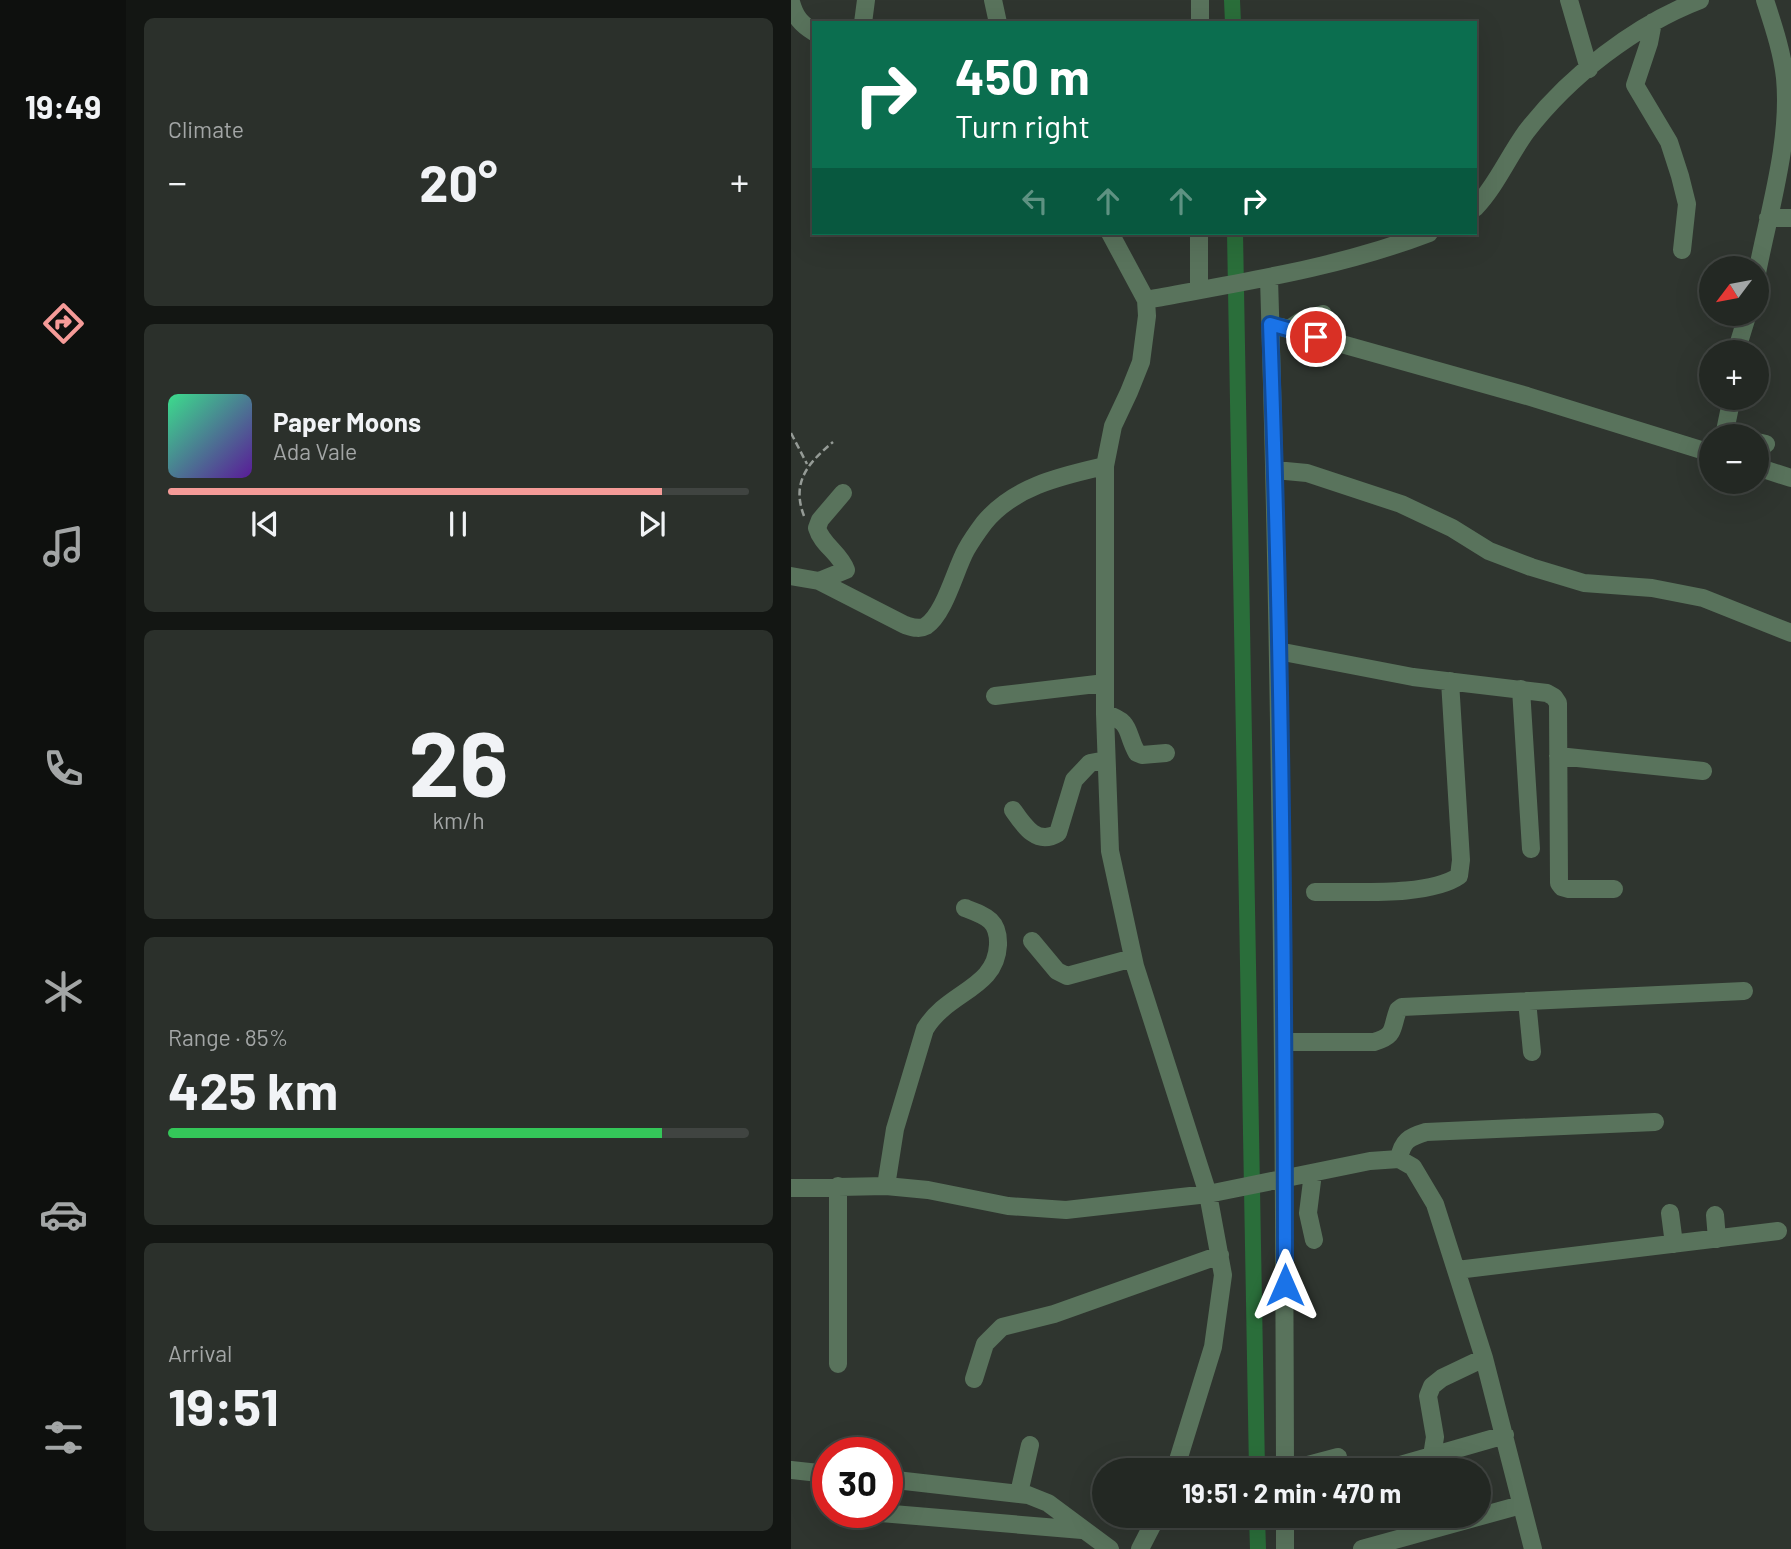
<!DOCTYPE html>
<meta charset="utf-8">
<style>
body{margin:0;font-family:Barlow,sans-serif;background:#2b302b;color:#f1f3f6;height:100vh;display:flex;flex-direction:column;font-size:26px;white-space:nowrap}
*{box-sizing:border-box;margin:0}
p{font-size:23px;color:#a3a6a6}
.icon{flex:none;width:38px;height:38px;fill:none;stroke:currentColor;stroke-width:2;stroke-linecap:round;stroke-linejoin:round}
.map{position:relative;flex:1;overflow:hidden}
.panel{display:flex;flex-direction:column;gap:18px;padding:18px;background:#131613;width:665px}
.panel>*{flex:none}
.top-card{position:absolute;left:21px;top:21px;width:665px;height:214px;border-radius:0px;box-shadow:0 7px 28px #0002,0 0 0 2px #404441;background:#0b6e4f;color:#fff;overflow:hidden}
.needle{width:46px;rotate:238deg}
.controls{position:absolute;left:908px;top:256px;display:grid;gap:14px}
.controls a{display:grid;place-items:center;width:70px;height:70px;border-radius:50%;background:#232823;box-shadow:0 7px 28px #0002,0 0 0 2px #404441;font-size:35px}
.speed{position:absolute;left:21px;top:1437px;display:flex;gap:14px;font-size:35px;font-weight:700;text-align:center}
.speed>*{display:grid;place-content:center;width:91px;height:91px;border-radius:50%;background:#232823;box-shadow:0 7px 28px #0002,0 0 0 2px #404441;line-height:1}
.speed .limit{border:10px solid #d22;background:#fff;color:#111}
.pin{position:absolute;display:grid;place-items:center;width:60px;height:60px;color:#fff;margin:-30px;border:4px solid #fff;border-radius:50%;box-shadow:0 2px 7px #0007}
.me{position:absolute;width:77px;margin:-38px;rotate:0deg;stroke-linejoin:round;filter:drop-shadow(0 0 5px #0008)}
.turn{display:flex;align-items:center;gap:24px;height:147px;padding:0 28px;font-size:32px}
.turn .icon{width:91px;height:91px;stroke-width:2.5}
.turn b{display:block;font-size:49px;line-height:60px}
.lanes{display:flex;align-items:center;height:66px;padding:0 28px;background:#0003;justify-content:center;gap:35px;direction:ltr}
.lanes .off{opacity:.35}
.big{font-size:52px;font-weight:700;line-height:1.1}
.panel .card{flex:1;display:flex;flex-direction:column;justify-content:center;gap:10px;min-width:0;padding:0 24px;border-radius:10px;background:#2b302b}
.panel .dial{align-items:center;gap:0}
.dial b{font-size:91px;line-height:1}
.song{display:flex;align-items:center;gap:21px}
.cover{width:84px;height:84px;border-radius:10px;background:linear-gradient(135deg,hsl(150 70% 55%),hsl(270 70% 35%))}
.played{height:7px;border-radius:4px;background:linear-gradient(90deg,#f59b98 85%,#404441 85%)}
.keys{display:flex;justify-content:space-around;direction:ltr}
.heat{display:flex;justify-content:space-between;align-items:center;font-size:38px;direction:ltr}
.charge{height:10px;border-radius:5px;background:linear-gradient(90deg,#34c759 85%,#404441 0)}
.trip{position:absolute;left:301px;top:1458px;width:399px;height:70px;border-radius:35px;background:#232823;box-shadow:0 7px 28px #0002,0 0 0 2px #404441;font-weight:700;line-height:70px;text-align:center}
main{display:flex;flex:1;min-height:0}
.dock{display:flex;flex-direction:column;width:126px;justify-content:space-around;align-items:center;background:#0e100e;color:#a3a6a6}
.dock .icon{width:49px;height:49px}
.dock .active{color:#f59b98}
.dock b{font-size:32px;color:#f1f3f6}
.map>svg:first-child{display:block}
</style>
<main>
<nav class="dock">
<b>19:49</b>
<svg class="icon active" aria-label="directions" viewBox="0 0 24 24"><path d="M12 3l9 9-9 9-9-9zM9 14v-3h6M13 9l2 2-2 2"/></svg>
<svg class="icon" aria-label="music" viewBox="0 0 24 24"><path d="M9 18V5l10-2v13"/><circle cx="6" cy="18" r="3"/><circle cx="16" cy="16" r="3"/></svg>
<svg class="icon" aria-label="phone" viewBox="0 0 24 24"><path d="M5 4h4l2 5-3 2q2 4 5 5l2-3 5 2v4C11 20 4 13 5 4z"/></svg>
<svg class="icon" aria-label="climate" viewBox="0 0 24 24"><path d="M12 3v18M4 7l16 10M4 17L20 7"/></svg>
<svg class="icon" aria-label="car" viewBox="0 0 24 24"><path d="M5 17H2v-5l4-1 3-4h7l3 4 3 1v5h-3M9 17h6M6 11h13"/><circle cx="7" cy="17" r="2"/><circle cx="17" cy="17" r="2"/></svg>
<svg class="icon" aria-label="filters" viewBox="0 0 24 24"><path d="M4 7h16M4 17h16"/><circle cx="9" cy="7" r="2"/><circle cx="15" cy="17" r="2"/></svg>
</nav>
<section class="panel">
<div class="card"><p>Climate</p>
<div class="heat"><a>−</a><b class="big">20°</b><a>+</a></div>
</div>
<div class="card">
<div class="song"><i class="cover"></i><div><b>Paper Moons</b><p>Ada Vale</p></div></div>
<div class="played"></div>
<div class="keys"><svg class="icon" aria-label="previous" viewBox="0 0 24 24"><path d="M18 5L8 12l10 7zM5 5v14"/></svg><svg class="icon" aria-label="pause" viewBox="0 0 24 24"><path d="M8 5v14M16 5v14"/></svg><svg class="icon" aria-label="next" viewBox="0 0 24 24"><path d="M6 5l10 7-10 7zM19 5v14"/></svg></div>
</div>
<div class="card dial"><b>26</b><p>km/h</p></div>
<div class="card"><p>Range · 85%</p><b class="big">425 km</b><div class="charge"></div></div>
<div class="card"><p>Arrival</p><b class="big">19:51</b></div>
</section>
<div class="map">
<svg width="1000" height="1549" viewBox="0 0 1000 1549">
<rect width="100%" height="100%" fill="#2f352f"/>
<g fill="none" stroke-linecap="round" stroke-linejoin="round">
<path stroke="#2a6e3a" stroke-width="16" d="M441 0 442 23
M444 233 466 1470
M466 1516 467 1549"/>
<path stroke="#959b96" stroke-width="2.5" stroke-dasharray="7 3.5" stroke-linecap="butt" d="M0 433 16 464
M13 516C0 482 17 463 42 442"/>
<path stroke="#59735c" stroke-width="18" d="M202 0 207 23
M778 0 798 69
M0 2C4 17 10 24 23 32
M862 22 858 43 844 85 878 142 889 176 896 204 891 250
M72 23 75 0
M409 23V0
M684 208C705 186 717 157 735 132 778 76 844 25 909 0
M977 218H1000
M319 233 355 300 356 316 350 362 338 392 322 426 314 466V714L319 851 344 966 417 1194 432 1275 422 1347 384 1470
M408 233V290
M966 273C978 211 1000 141 994 78 991 51 982 25 974 0
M478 278C490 676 493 1073 494 1470
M355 300C451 282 547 268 638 233
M479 324 736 396 920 453
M498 329 510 321 532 314
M945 352 957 313
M933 436 941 397
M966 442 975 444
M966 467 1000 478
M484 470 516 473 610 504 661 528 698 551 740 567 793 583 861 588 912 598 1000 633
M0 576 28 581 114 625C121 627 128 630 135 626 154 613 164 570 175 550 180 541 187 531 193 523 223 486 271 476 314 466
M28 581 55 570C49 553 31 545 26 528L29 520 52 493
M487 651 622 677 756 693 763 697 767 703 768 883 771 887 778 889H823
M730 689 740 849
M204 696 314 683
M314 714C342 722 334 732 346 753L351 755 375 753
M767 756 912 771
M222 810C233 826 246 846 267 833L283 780 299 763 315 760
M524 892C562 891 638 897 668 876L670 860 659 681
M241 941 266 971 276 976 342 958
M736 1001 741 1052
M493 1042H583C605 1036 600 1029 607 1010L611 1007 953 991
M608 1159C611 1141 618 1137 635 1132L864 1122
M522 1173 517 1213 523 1240
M95 1186 104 1129 134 1029C157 991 205 989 207 945 208 920 195 916 174 908
M0 1188 95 1186 137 1190 217 1206 275 1210 417 1194 579 1161 608 1159 622 1167 644 1204 693 1358 742 1549
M879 1213 883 1244
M924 1215 926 1239
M666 1270 987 1231
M47 1364V1186
M183 1379 194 1344 211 1327 263 1314 429 1255
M641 1456 644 1437 637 1396 641 1386 651 1378 693 1358
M606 1466 714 1435
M0 1470 37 1474
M498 1470 547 1457
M96 1479 237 1495 257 1503 319 1549
M228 1493 239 1445
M78 1512 291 1530
M494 1516V1549
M349 1549 366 1516
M571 1549 730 1505"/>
</g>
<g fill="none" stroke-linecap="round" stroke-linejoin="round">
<g stroke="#114b97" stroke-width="18">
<path id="route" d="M494 1285C494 965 491 644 479 324L525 337"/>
</g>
<use href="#route" stroke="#1a73e8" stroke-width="12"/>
</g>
</svg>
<div class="controls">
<a><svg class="needle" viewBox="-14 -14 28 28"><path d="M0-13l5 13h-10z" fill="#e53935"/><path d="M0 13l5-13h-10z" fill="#a3a6a6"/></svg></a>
<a>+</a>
<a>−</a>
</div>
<div class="speed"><div class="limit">30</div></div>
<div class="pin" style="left:525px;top:337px;background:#d93025"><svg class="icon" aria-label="arrive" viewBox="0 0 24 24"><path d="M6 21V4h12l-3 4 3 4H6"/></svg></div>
<svg class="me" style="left:494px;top:1285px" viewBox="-20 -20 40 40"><path d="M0-17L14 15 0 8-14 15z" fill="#1a73e8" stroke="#fff" stroke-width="4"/></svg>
<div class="trip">19:51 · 2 min · 470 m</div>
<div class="top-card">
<div class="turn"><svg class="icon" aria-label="right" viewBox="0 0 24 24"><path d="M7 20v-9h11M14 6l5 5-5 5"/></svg><div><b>450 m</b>Turn right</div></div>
<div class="lanes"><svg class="icon off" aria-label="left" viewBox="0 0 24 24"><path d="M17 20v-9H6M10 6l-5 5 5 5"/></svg><svg class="icon off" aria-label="ahead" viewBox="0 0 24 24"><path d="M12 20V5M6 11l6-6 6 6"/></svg><svg class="icon off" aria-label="ahead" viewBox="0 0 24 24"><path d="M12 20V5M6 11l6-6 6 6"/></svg><svg class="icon" aria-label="right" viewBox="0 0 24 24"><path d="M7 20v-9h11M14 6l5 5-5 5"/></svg></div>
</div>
</div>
</main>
